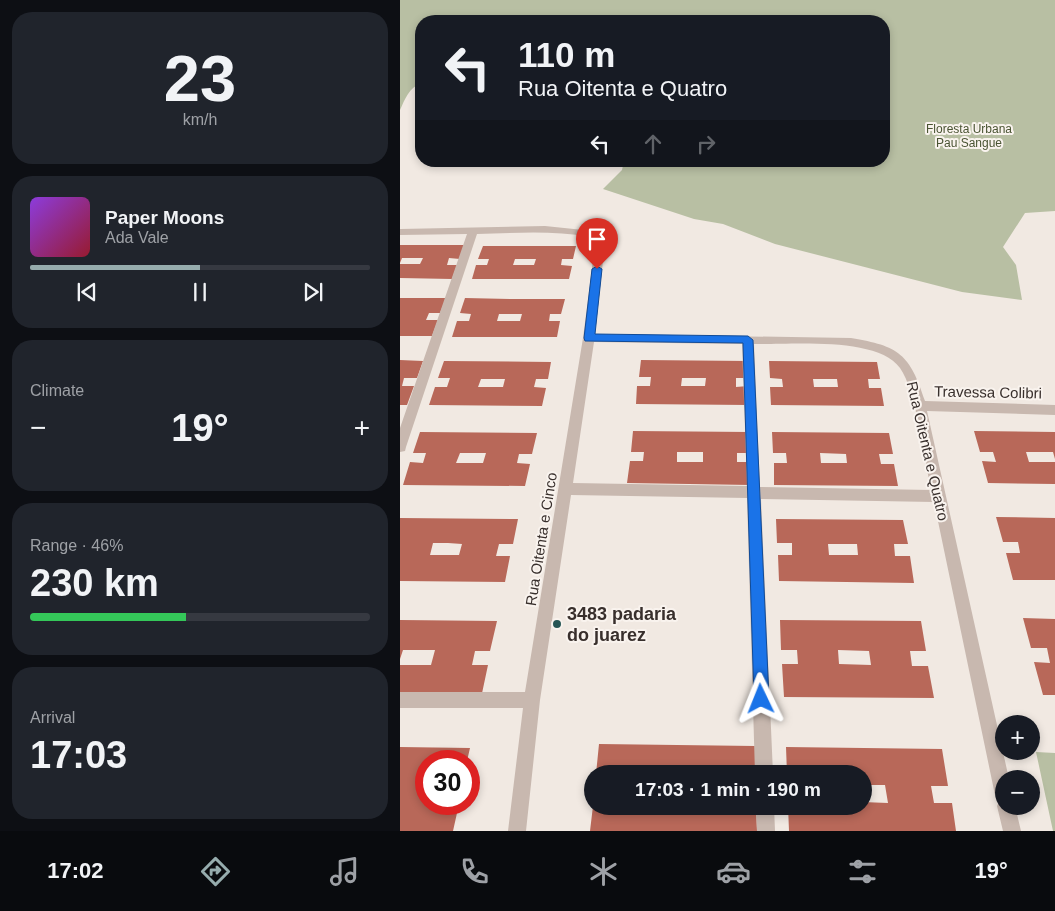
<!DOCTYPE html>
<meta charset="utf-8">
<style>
body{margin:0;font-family:Arial,sans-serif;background:#20242c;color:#f1f3f6;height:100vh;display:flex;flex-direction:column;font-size:19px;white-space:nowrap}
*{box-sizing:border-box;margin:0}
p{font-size:16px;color:#9ea1a6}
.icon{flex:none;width:28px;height:28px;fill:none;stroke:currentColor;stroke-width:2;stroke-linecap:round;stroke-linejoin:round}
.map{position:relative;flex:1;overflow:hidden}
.panel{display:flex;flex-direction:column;gap:12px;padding:12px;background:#0d0f14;width:400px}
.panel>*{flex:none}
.guide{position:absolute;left:15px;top:15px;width:475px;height:152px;border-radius:20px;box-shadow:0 2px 8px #0003;background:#171b24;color:#f1f3f6;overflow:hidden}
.tools{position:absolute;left:595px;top:715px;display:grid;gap:10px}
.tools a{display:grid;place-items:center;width:45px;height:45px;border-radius:50%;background:#171b24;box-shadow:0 2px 8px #0003;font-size:25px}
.speed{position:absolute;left:15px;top:750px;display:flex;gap:10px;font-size:25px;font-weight:700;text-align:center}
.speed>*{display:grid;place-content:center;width:65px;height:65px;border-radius:50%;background:#171b24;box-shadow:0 2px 8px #0003;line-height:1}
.speed .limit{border:8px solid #d22;background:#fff;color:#111}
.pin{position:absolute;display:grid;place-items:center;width:42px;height:42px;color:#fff;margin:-51px -21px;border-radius:50% 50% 50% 0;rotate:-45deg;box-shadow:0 0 5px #0007}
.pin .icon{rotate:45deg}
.me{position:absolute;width:55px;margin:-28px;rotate:358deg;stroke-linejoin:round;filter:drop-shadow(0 0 4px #0008)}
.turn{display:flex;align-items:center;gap:18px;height:105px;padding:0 20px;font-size:22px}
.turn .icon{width:65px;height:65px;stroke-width:2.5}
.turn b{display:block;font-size:35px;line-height:42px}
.lanes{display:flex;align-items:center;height:48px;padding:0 20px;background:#0003;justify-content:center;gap:25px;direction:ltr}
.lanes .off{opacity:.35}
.big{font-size:38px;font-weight:700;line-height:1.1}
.panel .tile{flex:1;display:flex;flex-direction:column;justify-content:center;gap:8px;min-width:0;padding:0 18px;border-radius:20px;background:#20242c}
.panel .dial{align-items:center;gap:0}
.dial b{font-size:65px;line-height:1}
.song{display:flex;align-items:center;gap:15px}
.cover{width:60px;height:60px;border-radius:8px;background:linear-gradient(135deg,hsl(270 70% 55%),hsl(350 70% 35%))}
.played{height:5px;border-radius:2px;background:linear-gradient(90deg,#96acad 50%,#363941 50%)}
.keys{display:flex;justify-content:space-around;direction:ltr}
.heat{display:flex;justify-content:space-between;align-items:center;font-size:28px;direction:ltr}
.charge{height:8px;border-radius:4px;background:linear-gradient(90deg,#34c759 46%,#363941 0)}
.trip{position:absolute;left:184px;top:765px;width:288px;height:50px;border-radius:25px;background:#171b24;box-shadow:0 2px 8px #0003;font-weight:700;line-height:50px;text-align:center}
.tabs{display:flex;height:80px;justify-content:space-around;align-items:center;background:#090b0e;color:#9ea1a6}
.tabs .icon{width:35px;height:35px}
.tabs .selected{color:#96acad}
.tabs b{font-size:22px;color:#f1f3f6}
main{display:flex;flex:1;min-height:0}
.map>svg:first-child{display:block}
</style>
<main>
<section class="panel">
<div class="tile dial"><b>23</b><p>km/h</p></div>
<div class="tile">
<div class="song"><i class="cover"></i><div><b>Paper Moons</b><p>Ada Vale</p></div></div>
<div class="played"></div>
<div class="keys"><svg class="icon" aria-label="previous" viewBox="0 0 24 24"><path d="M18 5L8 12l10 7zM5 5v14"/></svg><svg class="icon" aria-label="pause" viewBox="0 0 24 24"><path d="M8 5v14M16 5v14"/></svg><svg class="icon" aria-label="next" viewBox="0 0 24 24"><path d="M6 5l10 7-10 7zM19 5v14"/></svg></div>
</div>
<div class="tile"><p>Climate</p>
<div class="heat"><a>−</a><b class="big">19°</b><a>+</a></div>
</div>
<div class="tile"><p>Range · 46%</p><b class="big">230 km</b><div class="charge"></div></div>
<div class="tile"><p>Arrival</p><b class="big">17:03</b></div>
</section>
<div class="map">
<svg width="655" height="831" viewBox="0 0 655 831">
<rect width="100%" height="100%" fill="#f1e9e2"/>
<path fill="#b8bfa3" d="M0 0H655V211L625 213 603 247 616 265 622 300 562 292 375 244 323 224 294 219 203 189 222 170 224 161H484V21H21V83C9 88 5 99 0 110Z
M636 752 655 753V831H653Z"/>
<path fill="#b86859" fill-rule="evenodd" d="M0 245H64L60 259 49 258 47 265H57L52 279 0 278V264H20L23 258H2L0 263Z
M83 246H176L173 259H162L161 265 172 266 169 279H72L76 265H87L89 259H78ZM115 259H136L134 265H113Z
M0 298H46L40 313H29L26 320H38L32 336H0Z
M65 298 114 299H165L161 314H150L149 321H160L157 337H52L57 321H69L71 314 60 313ZM99 314H122L120 321H97Z
M0 360 23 361 17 378H4L2 386H14L7 405H0Z
M241 360 348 361 349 378H336V387L348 386 349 405 236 404 237 386H250L251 377H239ZM282 378H306L305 386H281Z
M44 361 151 362 148 379H136L134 387 146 388 142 406 29 405 35 387H47L50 378H38ZM81 379H105L103 387H78Z
M369 361 477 362 480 379H468L469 388H481L484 406 371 405 370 387H383L382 379 370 378ZM413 379H437L438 387H414Z
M233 431 350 432V453H337V462H350L351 485 227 483 230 461H243L244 452H231ZM277 452H303V462H277Z
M574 431 655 432V459L653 452H626L629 462H655V484L588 483 582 461 596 462 593 452H580Z
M20 432 137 433 132 454H119L117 463 130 464 125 486 3 485 10 462 23 463 26 453H13ZM60 453H86L83 463H56Z
M372 432 489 433 493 454H479L481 464H494L498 486 374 485V463H387L386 453H373ZM420 453 446 454 447 463H421Z
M596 517 655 518V580H613L606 553H620L618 542H603Z
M0 518 118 519 113 544H99L96 556H110L105 582 0 581ZM33 543H48L62 544 59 555H30Z
M376 519 503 520 508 544H494L495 556H510L514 583 379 581 378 555H392V543H377ZM428 544H457L458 555H429Z
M623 618 655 619V695H643L634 662 650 663 647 648H631Z
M0 620 97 621 90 651H75L72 665H88L81 698 0 697V665H31L35 650H3L0 659Z
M380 620 521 621 526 651H510L512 666H528L534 698 384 697 382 664H398L397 650H381ZM438 650 469 651 471 665 439 664Z
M199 744 355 746 356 774H196Z
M0 747 70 748 67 761H26V804H59L53 831H0Z
M386 747 542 749 548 786H531L534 803H552L556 831H389L388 806H462V802L488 803 485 785H462V774H387Z
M193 806H356L357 831H190Z"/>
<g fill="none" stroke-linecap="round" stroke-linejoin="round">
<path fill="#c8b8af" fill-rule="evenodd" d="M145 226 193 231C202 233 203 244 204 252L195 334 451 338C499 346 510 354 525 401L655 405V415L527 411 609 779H604V806H615L621 831H603L597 806 599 802 595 795 534 502 361 499 373 774H355L347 498 171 495 140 700 126 831H108L123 708H0V692H125L183 338 194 252 193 241 190 237C153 230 114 233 77 234L6 447 5 451 0 452V428L67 234 0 235V229ZM194 342 342 344 347 486 173 483ZM354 344C390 345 477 336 500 368 516 390 525 461 531 490L360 487Z
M356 806H374L375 831H357Z"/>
</g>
<path fill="#1a73e8" stroke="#114b97" d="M197 266 202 269 195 334 348 336 353 340 369 699 367 704 361 706 356 704 354 699 343 343 185 341 184 338 192 269Z"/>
<circle fill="#265554" stroke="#f9f3ee" stroke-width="2" cx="157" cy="624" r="5"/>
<g text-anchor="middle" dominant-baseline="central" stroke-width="4" stroke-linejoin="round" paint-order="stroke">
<g font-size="12" fill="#4a5433" stroke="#f9f3ee">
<text x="569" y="129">Floresta Urbana<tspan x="569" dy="14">Pau Sangue</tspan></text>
</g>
<g font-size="15" fill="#382f2c" stroke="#f9f3ee">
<text transform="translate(588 392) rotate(1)">Travessa Colibri</text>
<text transform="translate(528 451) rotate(77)">Rua Oitenta e Quatro</text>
<text transform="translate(141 539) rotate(-81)">Rua Oitenta e Cinco</text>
</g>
<g font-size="18" font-weight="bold" fill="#382f2c" stroke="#f9f3ee" text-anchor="start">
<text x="167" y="614">3483 padaria<tspan x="167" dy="21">do juarez</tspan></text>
</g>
</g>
</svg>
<div class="tools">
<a>+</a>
<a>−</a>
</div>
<div class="speed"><div class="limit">30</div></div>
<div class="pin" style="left:197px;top:269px;background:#d93025"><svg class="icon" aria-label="arrive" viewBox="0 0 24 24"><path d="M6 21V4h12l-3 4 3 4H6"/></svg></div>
<svg class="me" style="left:361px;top:699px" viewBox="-20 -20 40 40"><path d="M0-17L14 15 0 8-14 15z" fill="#1a73e8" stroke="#fff" stroke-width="4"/></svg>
<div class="trip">17:03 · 1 min · 190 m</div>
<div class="guide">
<div class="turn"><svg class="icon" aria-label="left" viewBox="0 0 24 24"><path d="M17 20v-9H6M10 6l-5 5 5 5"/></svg><div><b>110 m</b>Rua Oitenta e Quatro</div></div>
<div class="lanes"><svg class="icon" aria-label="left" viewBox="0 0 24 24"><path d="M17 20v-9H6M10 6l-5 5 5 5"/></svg><svg class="icon off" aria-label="ahead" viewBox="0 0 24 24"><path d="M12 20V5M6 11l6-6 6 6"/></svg><svg class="icon off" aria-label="right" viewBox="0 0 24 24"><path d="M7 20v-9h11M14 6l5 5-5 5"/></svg></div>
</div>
</div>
</main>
<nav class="tabs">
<b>17:02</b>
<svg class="icon selected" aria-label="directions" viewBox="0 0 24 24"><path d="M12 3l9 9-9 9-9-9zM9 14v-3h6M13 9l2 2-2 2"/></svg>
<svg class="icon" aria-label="music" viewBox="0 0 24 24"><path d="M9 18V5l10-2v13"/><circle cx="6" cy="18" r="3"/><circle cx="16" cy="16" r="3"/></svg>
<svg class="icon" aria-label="phone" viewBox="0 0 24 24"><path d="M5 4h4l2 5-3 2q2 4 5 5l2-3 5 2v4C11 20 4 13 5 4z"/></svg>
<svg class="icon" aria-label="climate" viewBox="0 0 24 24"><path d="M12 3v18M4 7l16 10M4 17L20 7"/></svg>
<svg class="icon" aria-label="car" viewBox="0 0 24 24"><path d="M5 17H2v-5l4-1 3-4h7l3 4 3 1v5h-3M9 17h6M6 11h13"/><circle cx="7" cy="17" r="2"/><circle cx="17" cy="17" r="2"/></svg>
<svg class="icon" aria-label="filters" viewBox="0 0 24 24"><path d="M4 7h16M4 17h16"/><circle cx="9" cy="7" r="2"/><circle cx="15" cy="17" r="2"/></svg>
<b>19°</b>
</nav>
